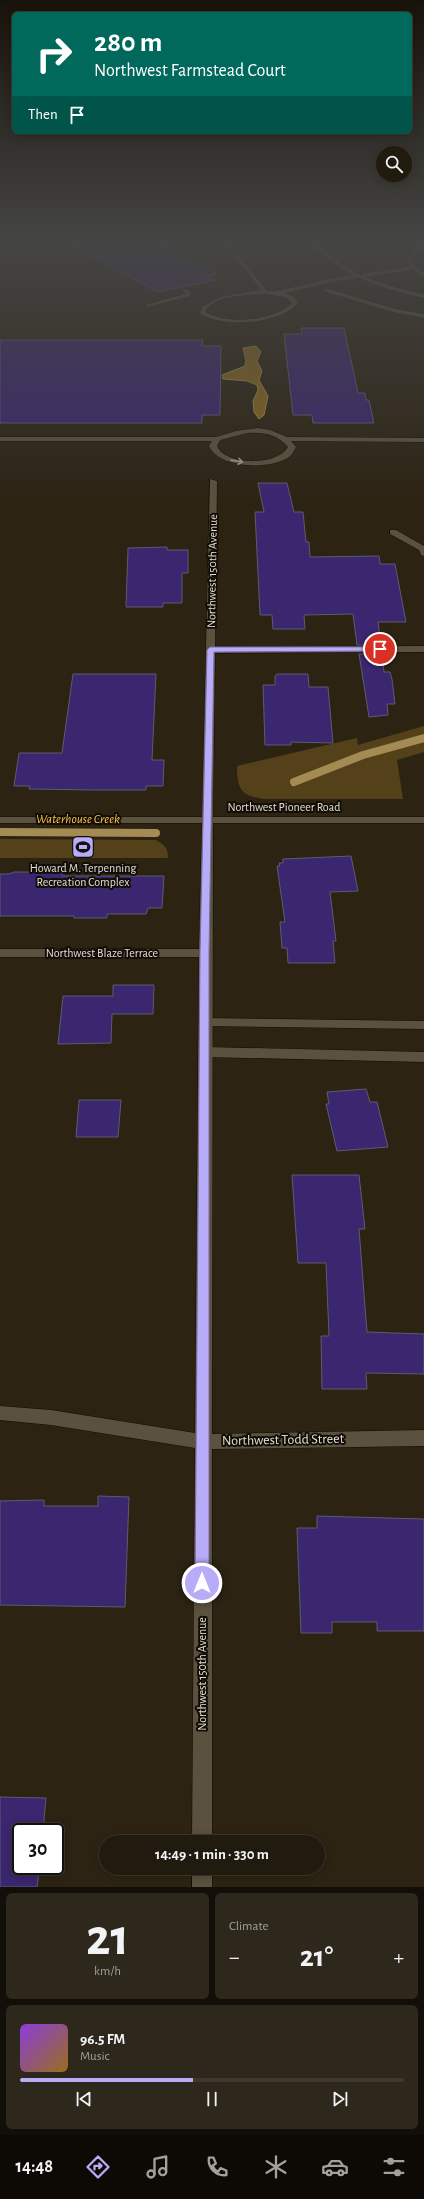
<!DOCTYPE html>
<meta charset="utf-8">
<style>
body{margin:0;font-family:"Alegreya Sans",sans-serif;background:#2d271c;color:#f1f3f6;height:100vh;display:flex;flex-direction:column;font-size:15px;white-space:nowrap}
*{box-sizing:border-box;margin:0}
p{font-size:13px;color:#a2a19e}
.icon{flex:none;width:22px;height:22px;fill:none;stroke:currentColor;stroke-width:2;stroke-linecap:round;stroke-linejoin:round}
.map{position:relative;height:1887px;overflow:hidden}
.sheet{display:flex;flex-direction:column;gap:6px;padding:6px;background:#120e08;flex:1}
.sheet>*{flex:none}
.guide{position:absolute;left:12px;top:12px;width:400px;height:122px;border-radius:6px;box-shadow:0 2px 10px #0003,0 0 0 1px #3e382e;background:#00695c;color:#fff;overflow:hidden}
.controls{position:absolute;left:376px;top:146px;display:grid;gap:8px}
.controls a{display:grid;place-items:center;width:36px;height:36px;border-radius:50%;background:#211a0e;box-shadow:0 2px 10px #0003,0 0 0 1px #3e382e;font-size:20px}
.speed{position:absolute;left:12px;top:1823px;display:flex;gap:8px;font-size:20px;font-weight:700;text-align:center}
.speed>*{display:grid;place-content:center;width:52px;height:52px;border-radius:50%;background:#211a0e;box-shadow:0 2px 10px #0003,0 0 0 1px #3e382e;line-height:1}
.speed .limit{border:2px solid #111;border-radius:6px;background:#fff;color:#111}
.pin{position:absolute;display:grid;place-items:center;width:34px;height:34px;color:#fff;margin:-17px;border:2px solid #fff;border-radius:50%;box-shadow:0 1px 4px #0007}
.me{position:absolute;width:44px;margin:-22px;rotate:0deg;stroke-linejoin:round;filter:drop-shadow(0 0 3px #0008)}
.turn{display:flex;align-items:center;gap:14px;height:84px;padding:0 16px;font-size:18px}
.turn .icon{width:52px;height:52px;stroke-width:2.5}
.turn b{display:block;font-size:28px;line-height:34px}
.then{display:flex;align-items:center;height:38px;padding:0 16px;background:#0003;gap:8px;font-size:15px}
.big{font-size:30px;font-weight:600;line-height:1.1}
.sheet .card{flex:1;display:flex;flex-direction:column;justify-content:center;gap:6px;min-width:0;padding:0 14px;border-radius:6px;background:#2d271c}
.sheet .dial{align-items:center;gap:0}
.dial b{font-size:52px;line-height:1}
.song{display:flex;align-items:center;gap:12px}
.cover{width:48px;height:48px;border-radius:6px;background:linear-gradient(135deg,hsl(270 70% 55%),hsl(40 70% 35%))}
.played{height:4px;border-radius:2px;background:linear-gradient(90deg,#b8abf7 45%,#3e382e 45%)}
.keys{display:flex;justify-content:space-around;direction:ltr}
.heat{display:flex;justify-content:space-between;align-items:center;font-size:22px;direction:ltr}
.sheet .tiles{flex:1;display:grid;gap:6px;grid-template-columns:1fr 1fr}
.card:last-child{grid-column:span 2}
.trip{position:absolute;left:99px;top:1835px;width:226px;height:40px;border-radius:20px;background:#211a0e;box-shadow:0 2px 10px #0003,0 0 0 1px #3e382e;font-weight:600;line-height:40px;text-align:center}
.dock{display:flex;height:64px;justify-content:space-around;align-items:center;background:#0d0a06;color:#a2a19e}
.dock .icon{width:28px;height:28px}
.dock .active{color:#b8abf7}
.dock b{font-size:18px;color:#f1f3f6}
.map>svg:first-child{display:block}
</style>
<div class="map">
<svg width="424" height="1887" viewBox="0 0 424 1887">
<rect width="100%" height="100%" fill="#2c2313"/>
<path fill="#54411a" d="M424 726V752L397 760 403 799H264C241 796 237 789 237 766L357 738 358 745Z
M0 839 156 840C165 845 168 848 168 858H0Z"/>
<path fill="#88671d" stroke="#a48b54" d="M256 346 261 352 257 361 262 371 259 380 268 396 264 415 259 419 254 412 253 401 258 390 257 385 247 381 223 379 222 375 245 366 246 361 243 348Z"/>
<g fill="none" stroke-linecap="round" stroke-linejoin="round">
<path stroke="#a48b54" stroke-width="8" d="M294 782 363 755 424 738
M0 832 156 833"/>
</g>
<path fill="#3b2670" stroke="#5e5b6e" d="M61 240H143L148 243 156 242 217 274 206 276 215 280 158 292Z
M301 328H344L358 393H365L366 400H369L374 423H313L312 415H293L284 334H302Z
M0 340H203L202 346H221L220 415H202V423H0Z
M258 483H287L294 512H303L306 542H309L310 557 379 556 380 564H395L406 622H378L381 645H357L353 614 304 615 305 629H273L272 615H260L255 512H264Z
M167 547V550H188V573H182V603H163V607H126L128 548Z
M359 654H382L384 672H390L392 679 395 704H387L388 715 369 717Z
M73 674H156L152 760H164L163 786H146V790H94L29 789 30 786H14L19 753H62Z
M277 674H308L309 687H328L333 743 291 742V745H265L263 685H275V676Z
M351 856 358 891 330 892 336 941H333L335 963H288L287 948H282L280 922H285L277 866H280L279 863H283V859Z
M14 872H63L62 876H164L162 908H148L146 914H107V918H74V916H0V874H9Z
M113 985H154L153 1014H112L111 1043 58 1044 63 996H113Z
M366 1089 370 1102H377L388 1147 337 1151 326 1104H329L327 1092Z
M79 1100H121L118 1137H76Z
M292 1175H359L365 1229H359L367 1332 424 1334V1374L366 1373 367 1389H322L321 1336H329L326 1263H298Z
M98 1496 129 1497 125 1607 0 1605V1501L44 1500V1506H98Z
M317 1516 424 1519V1631H377V1622H332V1633H301L297 1528H317Z
M0 1797 46 1798 43 1832H21V1866H40L37 1887H0Z"/>
<g fill="none" stroke-linecap="round" stroke-linejoin="round">
<g stroke="#140c01" stroke-width="1">
<path id="lane" d="M222 240H227L231 245 267 291H277L338 277 409 267 406 259 415 248 424 243V247L412 259 414 265 424 272V277L413 270 338 281 285 293 294 297 298 303C279 325 224 328 200 314L202 307 220 297 261 290ZM265 294 285 297 292 303C273 321 228 325 205 312 212 295 249 295 265 294Z
M182 288 190 291V296L148 307 145 305 185 294Z
M325 288 396 309 424 314V318L393 312 323 291Z
M258 428 270 430 287 437 424 438V442L291 441 296 447C294 451 292 455 289 457 271 470 219 469 209 446L212 441H0V437H216L236 431ZM247 433C263 432 277 434 288 447 278 466 225 466 217 446L220 440Z
M205 1018 424 1021V1029L205 1026 200 1025 199 1022 200 1019Z
M205 1047 424 1052V1062L205 1057 200 1055 198 1052 200 1049Z"/>
</g>
<g stroke="#140c01" stroke-width="1">
<path id="street" d="M210 479 217 481 215 647 424 646V652L215 653 213 817H424V823H213L212 1434 424 1430V1446L212 1449V1842H192L195 1448 51 1425 0 1420V1406L51 1410 195 1433 199 957H0V949H199L202 823H0V817H202Z
M390 530H396L424 546V556L421 555 419 550 390 534Z
M192 1868H212V1887H192Z"/>
</g>
<g stroke="#140c01" stroke-width="1">
<path id="secondary" d="M307 240H312C322 247 331 256 341 263 365 280 395 288 424 294V298C386 290 352 279 322 254 317 250 310 245 307 240Z"/>
</g>
<use href="#lane" fill="#5b513f" fill-rule="evenodd"/>
<use href="#street" fill="#5b513f" fill-rule="evenodd"/>
<use href="#secondary" fill="#5b513f" fill-rule="evenodd"/>
</g>
<defs><path id="oneway-shaft" d="M-6 0H5M1.5-3L5.5 0L1.5 3" fill="none" stroke-width="1.6" stroke-linecap="round" stroke-linejoin="round"/></defs>
<use stroke="#a09889" href="#oneway-shaft" transform="translate(237 461) rotate(8)"/>
<linearGradient id="sky" x2="0" y2="1"><stop stop-color="#18130a"/><stop offset="0.48" stop-color="#454544"/><stop offset="1" stop-color="#454544" stop-opacity="0"/></linearGradient>
<rect width="424" height="504" fill="url(#sky)"/>
<path fill="#b8abf7" stroke="#786fa1" d="M210 647H380L383 649 380 651 214 652 209 953V1583L207 1588 202 1590 197 1588 195 1583 200 953 207 650Z"/>
<defs>
<g id="stadium-square" transform="scale(1.15)"><rect x="-9" y="-9" width="18" height="18" rx="4" fill="#b8abf7" stroke="#110d06"/><path d="M0-5a6.5 5 0 1 0 0 10a6.5 5 0 1 0 0-10ZM-3.5-1.8h7v3.6h-7Z" fill="#111"/></g>
</defs>
<g fill-rule="evenodd">
<use href="#stadium-square" x="83" y="847"/>
</g>
<g text-anchor="middle" dominant-baseline="central" stroke-width="4" stroke-linejoin="round" paint-order="stroke">
<g font-size="12" fill="#e4ded3" stroke="#110d06">
<text transform="translate(212 571) rotate(-89)">Northwest 150th Avenue</text>
<text x="284" y="807">Northwest Pioneer Road</text>
<text x="102" y="953">Northwest Blaze Terrace</text>
<text transform="translate(202 1674) rotate(-90)">Northwest 150th Avenue</text>
</g>
<g font-size="12" fill="#e4ded3" stroke="#110d06">
<text x="83" y="868">Howard M. Terpenning<tspan x="83" dy="14">Recreation Complex</tspan></text>
</g>
<g font-size="13" font-style="italic" fill="#fec446" stroke="#110d06">
<text x="78" y="819">Waterhouse Creek</text>
</g>
<g font-size="14" fill="#e4ded3" stroke="#110d06">
<text transform="translate(283 1440) rotate(-1)">Northwest Todd Street</text>
</g>
</g>
</svg>
<div class="controls">
<a><svg class="icon" aria-label="search" viewBox="0 0 24 24"><circle cx="10" cy="10" r="6"/><path d="M15 15l6 6"/></svg></a>
</div>
<div class="speed"><div class="limit">30</div></div>
<div class="pin" style="left:380px;top:649px;background:#d93025"><svg class="icon" aria-label="arrive" viewBox="0 0 24 24"><path d="M6 21V4h12l-3 4 3 4H6"/></svg></div>
<svg class="me" style="left:202px;top:1583px" viewBox="-20 -20 40 40"><circle r="17" fill="#b8abf7" stroke="#fff" stroke-width="3"/><path d="M0-11L8 9 0 5-8 9z" fill="#fff"/></svg>
<div class="trip">14:49 · 1 min · 330 m</div>
<div class="guide">
<div class="turn"><svg class="icon" aria-label="right" viewBox="0 0 24 24"><path d="M7 20v-9h11M14 6l5 5-5 5"/></svg><div><b>280 m</b>Northwest Farmstead Court</div></div>
<div class="then">Then<svg class="icon" aria-label="arrive" viewBox="0 0 24 24"><path d="M6 21V4h12l-3 4 3 4H6"/></svg></div>
</div>
</div>
<section class="sheet">
<div class="tiles">
<div class="card dial"><b>21</b><p>km/h</p></div>
<div class="card"><p>Climate</p>
<div class="heat"><a>−</a><b class="big">21°</b><a>+</a></div>
</div>
<div class="card">
<div class="song"><i class="cover"></i><div><b>96.5 FM</b><p>Music</p></div></div>
<div class="played"></div>
<div class="keys"><svg class="icon" aria-label="previous" viewBox="0 0 24 24"><path d="M18 5L8 12l10 7zM5 5v14"/></svg><svg class="icon" aria-label="pause" viewBox="0 0 24 24"><path d="M8 5v14M16 5v14"/></svg><svg class="icon" aria-label="next" viewBox="0 0 24 24"><path d="M6 5l10 7-10 7zM19 5v14"/></svg></div>
</div>
</div>
</section>
<nav class="dock">
<b>14:48</b>
<svg class="icon active" aria-label="directions" viewBox="0 0 24 24"><path d="M12 3l9 9-9 9-9-9zM9 14v-3h6M13 9l2 2-2 2"/></svg>
<svg class="icon" aria-label="music" viewBox="0 0 24 24"><path d="M9 18V5l10-2v13"/><circle cx="6" cy="18" r="3"/><circle cx="16" cy="16" r="3"/></svg>
<svg class="icon" aria-label="phone" viewBox="0 0 24 24"><path d="M5 4h4l2 5-3 2q2 4 5 5l2-3 5 2v4C11 20 4 13 5 4z"/></svg>
<svg class="icon" aria-label="climate" viewBox="0 0 24 24"><path d="M12 3v18M4 7l16 10M4 17L20 7"/></svg>
<svg class="icon" aria-label="car" viewBox="0 0 24 24"><path d="M5 17H2v-5l4-1 3-4h7l3 4 3 1v5h-3M9 17h6M6 11h13"/><circle cx="7" cy="17" r="2"/><circle cx="17" cy="17" r="2"/></svg>
<svg class="icon" aria-label="filters" viewBox="0 0 24 24"><path d="M4 7h16M4 17h16"/><circle cx="9" cy="7" r="2"/><circle cx="15" cy="17" r="2"/></svg>
</nav>
